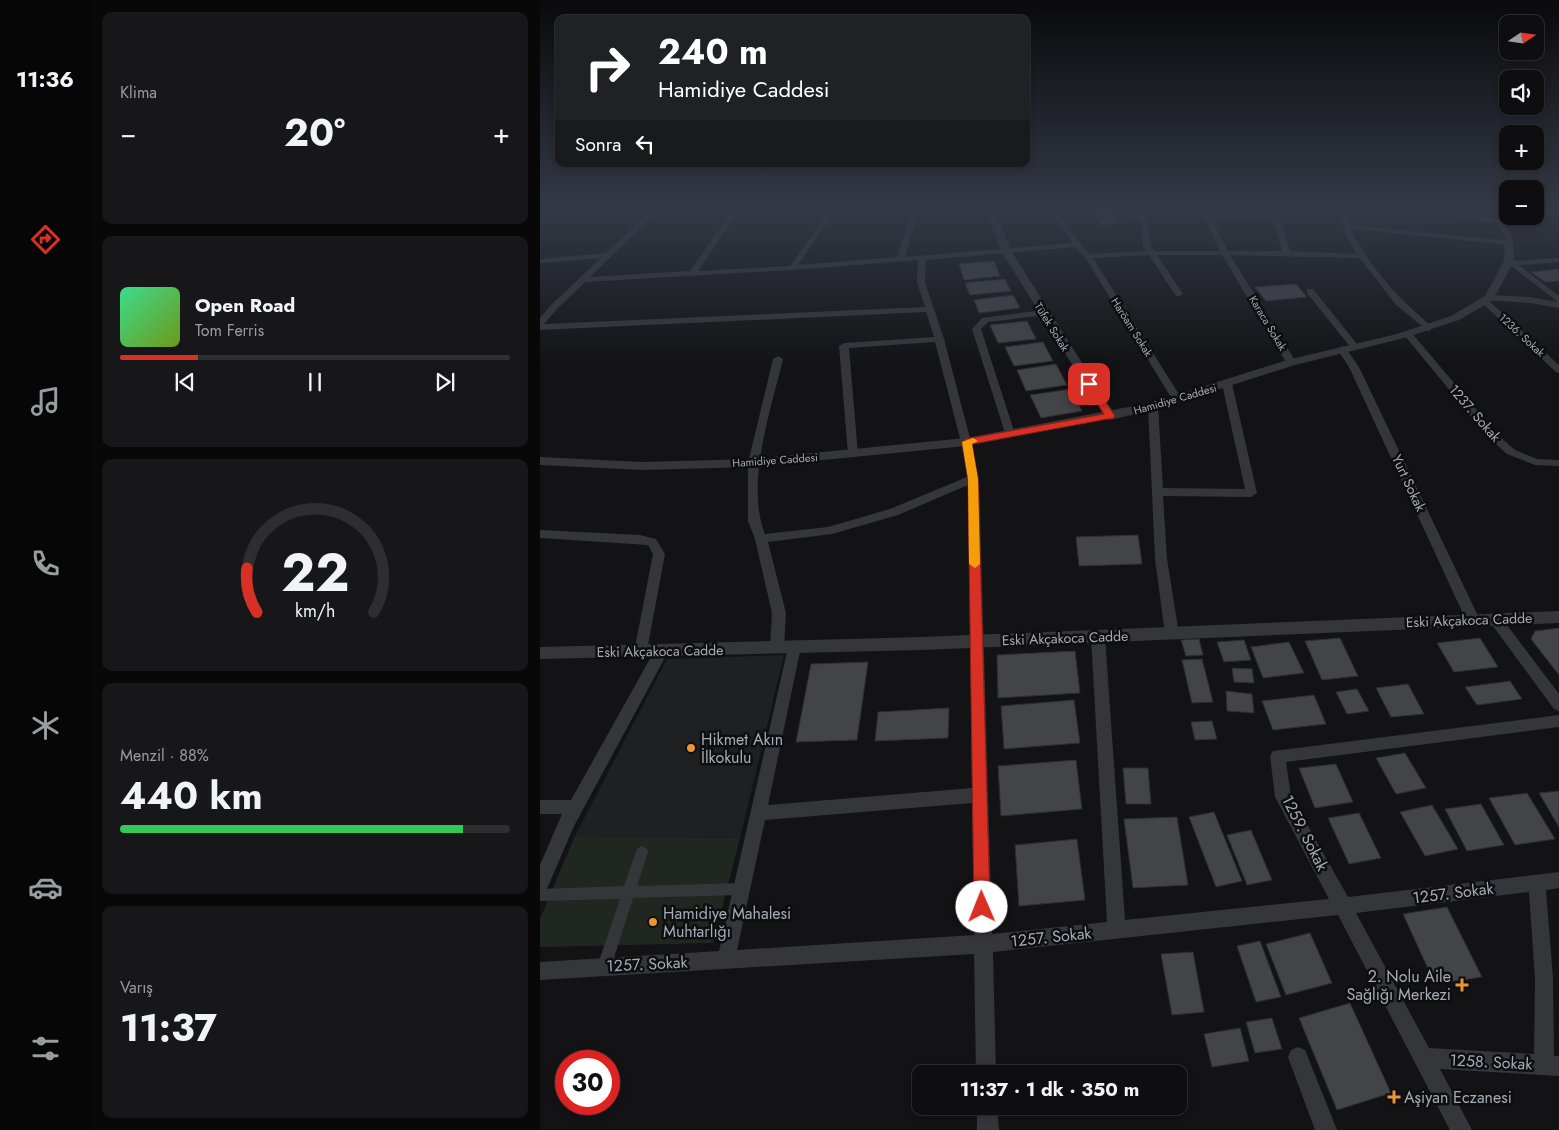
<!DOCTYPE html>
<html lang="tr">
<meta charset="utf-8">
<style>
body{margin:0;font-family:Jost,sans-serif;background:#171719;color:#f1f3f6;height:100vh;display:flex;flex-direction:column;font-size:19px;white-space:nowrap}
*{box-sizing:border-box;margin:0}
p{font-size:16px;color:#9b9c9f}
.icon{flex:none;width:28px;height:28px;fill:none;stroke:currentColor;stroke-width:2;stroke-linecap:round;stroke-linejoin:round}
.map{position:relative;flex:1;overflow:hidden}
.sheet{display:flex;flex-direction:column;gap:12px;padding:12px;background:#080809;width:450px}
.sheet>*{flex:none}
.top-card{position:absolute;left:15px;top:15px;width:475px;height:152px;border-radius:10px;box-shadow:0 2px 8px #0003,0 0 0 1px #2e2e30;background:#202124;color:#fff;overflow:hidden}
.needle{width:32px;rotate:77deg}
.buttons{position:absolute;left:959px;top:15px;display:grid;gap:10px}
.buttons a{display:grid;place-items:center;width:45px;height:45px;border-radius:10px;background:#0e0e10;box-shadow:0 2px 8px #0003,0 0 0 1px #2e2e30;font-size:25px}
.speed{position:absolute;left:15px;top:1050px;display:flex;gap:10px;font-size:25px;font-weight:700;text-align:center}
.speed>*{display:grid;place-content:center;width:65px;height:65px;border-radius:50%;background:#0e0e10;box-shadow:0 2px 8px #0003,0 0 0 1px #2e2e30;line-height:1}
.speed .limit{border:8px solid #d22;background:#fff;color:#111}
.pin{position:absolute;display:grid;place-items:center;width:42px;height:42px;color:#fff;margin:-21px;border-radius:10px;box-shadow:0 2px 8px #0006}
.me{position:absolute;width:55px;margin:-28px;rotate:359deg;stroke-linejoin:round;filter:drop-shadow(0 0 4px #0008)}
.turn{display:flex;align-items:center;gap:18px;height:105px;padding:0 20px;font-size:22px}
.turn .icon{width:65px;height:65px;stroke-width:2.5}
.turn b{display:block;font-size:35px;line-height:42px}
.then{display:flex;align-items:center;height:48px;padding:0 20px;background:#0003;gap:10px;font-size:19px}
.big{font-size:38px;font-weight:700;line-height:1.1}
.sheet .widget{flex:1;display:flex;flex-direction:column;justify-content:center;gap:8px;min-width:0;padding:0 18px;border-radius:10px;background:#171719}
.sheet .dial{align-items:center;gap:0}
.dial svg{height:130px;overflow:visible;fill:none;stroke:#2e2e30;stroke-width:7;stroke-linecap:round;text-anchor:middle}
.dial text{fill:#f1f3f6;stroke:none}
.song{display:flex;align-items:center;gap:15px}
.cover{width:60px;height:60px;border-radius:8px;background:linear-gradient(135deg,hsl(150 70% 55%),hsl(80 70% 35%))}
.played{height:5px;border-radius:2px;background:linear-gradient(90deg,#d93025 20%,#2e2e30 20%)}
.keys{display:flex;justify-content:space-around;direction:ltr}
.heat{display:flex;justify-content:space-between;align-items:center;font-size:28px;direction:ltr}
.charge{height:8px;border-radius:4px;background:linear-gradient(90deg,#34c759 88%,#2e2e30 0)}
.trip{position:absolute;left:372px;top:1065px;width:275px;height:50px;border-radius:10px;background:#0e0e10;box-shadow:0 2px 8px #0003,0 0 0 1px #2e2e30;font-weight:700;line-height:50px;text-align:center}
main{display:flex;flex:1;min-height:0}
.tabs{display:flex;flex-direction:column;width:90px;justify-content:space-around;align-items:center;background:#060606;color:#9b9c9f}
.tabs .icon{width:35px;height:35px}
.tabs .current{color:#d93025}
.tabs b{font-size:22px;color:#f1f3f6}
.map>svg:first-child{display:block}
</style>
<main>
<nav class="tabs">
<b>11:36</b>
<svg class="icon current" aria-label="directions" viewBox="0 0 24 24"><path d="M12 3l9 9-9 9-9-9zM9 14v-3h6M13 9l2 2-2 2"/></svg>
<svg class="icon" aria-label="music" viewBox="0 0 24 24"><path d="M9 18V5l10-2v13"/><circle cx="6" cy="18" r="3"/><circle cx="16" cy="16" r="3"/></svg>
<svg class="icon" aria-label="phone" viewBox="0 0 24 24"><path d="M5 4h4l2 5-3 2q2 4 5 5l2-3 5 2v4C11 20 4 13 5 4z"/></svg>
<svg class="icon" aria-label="climate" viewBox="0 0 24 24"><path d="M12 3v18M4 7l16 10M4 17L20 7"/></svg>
<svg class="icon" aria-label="car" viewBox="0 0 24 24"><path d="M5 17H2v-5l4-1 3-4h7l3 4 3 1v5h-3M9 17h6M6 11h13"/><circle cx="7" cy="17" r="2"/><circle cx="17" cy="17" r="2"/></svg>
<svg class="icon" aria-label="filters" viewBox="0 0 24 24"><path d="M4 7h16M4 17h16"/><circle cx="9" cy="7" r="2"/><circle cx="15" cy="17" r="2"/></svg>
</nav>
<section class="sheet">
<div class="widget"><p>Klima</p>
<div class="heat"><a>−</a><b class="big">20°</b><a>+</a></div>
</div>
<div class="widget">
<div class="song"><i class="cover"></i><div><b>Open Road</b><p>Tom Ferris</p></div></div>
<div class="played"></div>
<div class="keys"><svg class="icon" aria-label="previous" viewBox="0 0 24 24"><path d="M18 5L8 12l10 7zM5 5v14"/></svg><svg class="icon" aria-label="pause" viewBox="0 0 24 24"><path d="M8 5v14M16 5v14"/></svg><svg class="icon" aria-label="next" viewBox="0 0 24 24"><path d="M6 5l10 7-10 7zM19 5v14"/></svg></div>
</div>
<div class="widget dial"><svg viewBox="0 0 100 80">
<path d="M14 69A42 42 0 1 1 86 69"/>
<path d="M14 69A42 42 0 0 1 8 42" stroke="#d93025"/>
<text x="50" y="56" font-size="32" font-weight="700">22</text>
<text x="50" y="72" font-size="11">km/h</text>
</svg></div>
<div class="widget"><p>Menzil · 88%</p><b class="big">440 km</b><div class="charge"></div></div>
<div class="widget"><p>Varış</p><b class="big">11:37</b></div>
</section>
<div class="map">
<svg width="1019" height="1130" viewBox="0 0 1019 1130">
<rect width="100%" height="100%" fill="#131315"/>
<path fill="#1f2022" d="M244 655 200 838 35 836 127 659Z"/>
<path fill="#202720" d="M35 836 200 838 173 943 0 947V919Z"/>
<path fill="#424448" stroke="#2d2e31" d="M569 209 580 223 561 225 550 211Z
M454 261 460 276 424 280 419 264Z
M1019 269V281L1005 282 991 272Z
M465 279 471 291 430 295 425 283Z
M756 284 767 297 726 301 715 287Z
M473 295 480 308 439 313 434 300Z
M487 321 496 339 458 343 450 325Z
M503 342 513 361 474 366 465 347Z
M516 364 527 385 486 391 477 370Z
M531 389 542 411 501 418 490 395Z
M598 535 602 564 539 566 536 537Z
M1019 628V675L991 639 995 631Z
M800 638 818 676 782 680 765 641Z
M940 638 958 667 914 672 897 643Z
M659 639 663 655 646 656 641 640Z
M704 640 711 660 684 662 677 642Z
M749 642 764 673 723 678 711 647Z
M535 651 540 693 458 698 457 655Z
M662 659 673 702 652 703 642 660Z
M328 662 317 740 256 742 271 664Z
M692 668 712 669 714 683 694 682Z
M970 681 982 699 937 705 925 687Z
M868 684 884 714 851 717 836 688Z
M817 689 829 711 807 714 796 692Z
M686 691 712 694 714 713 687 711Z
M774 695 786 724 733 730 722 701Z
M534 700 540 743 464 749 461 706Z
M409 708 408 738 335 741 338 712Z
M672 721 677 739 655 740 651 722Z
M865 753 886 788 856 794 836 758Z
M536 760 542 809 461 816 458 766Z
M796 764 813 802 775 808 759 768Z
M583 768H608L611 804H586Z
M1019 791V827L999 793Z
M987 793 1015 839 975 845 949 798Z
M941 804 964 845 927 851 905 809Z
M892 805 918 849 885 856 860 812Z
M674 812 702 881 676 887 649 817Z
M819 813 841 858 809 864 788 818Z
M637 817 648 885 593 888 584 819Z
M711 830 732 880 707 885 687 835Z
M537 839 545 900 479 906 475 845Z
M907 907 942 977 895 984 863 914Z
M770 933 792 983 746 995 726 944Z
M720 941 741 997 716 1002 697 946Z
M653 952 664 1012 632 1015 621 954Z
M810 1003 851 1093 797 1110 759 1018Z
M732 1018 742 1049 715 1053 706 1022Z
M700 1028 709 1061 672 1067 664 1034Z"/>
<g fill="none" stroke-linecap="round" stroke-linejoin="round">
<path fill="#34363a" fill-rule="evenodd" d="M102 846 106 848 108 852 97 886 201 883 205 885 207 889 205 893 201 895 93 898 71 967 69 972 64 974 59 972 57 967 80 899 0 901V889L84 886 96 852 98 848Z"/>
<path fill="#34363a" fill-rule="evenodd" d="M15 207H43L40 209 0 212V208Z
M115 207H122L50 277 150 271 195 207H201L158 271 250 266 292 207H298L258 265 357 257 373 207H379L365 257 532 243 508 207H514L540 243 550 254 606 251 603 246 601 221 592 219 581 207H588L598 215 607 218 611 246 614 251H680L665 219 655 207H662L670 216 726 213 724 209 729 208 743 226 750 251 817 254 803 230 804 227 795 207H801L811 225 972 241 973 243 969 245 811 229C828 267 860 299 891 326V330L888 331 856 305 820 258 690 255 756 362 751 365 746 362 682 255H617L643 294 639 296H636L609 255 553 258 642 399 637 402 632 399 545 257 535 247 386 260 385 282 404 339 431 442 439 479 452 934 567 922 551 637 553 633 558 632 563 633 565 637 585 920 789 899 735 797 730 756 733 751 1019 715V727L746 762 751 796 808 897 1019 872V888L1006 890 1013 979 1014 1056H1019V1076L900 1069 932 1130H910L798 915 453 952 456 1074H436L434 954 0 980V962L179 951 249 643 254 642 259 643 261 647 228 805 432 788 428 485 358 515 292 534 228 542 246 613 244 648 242 652 237 653 232 652 230 648 232 613 215 539 208 521V463L233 359 238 356 243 359C231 410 205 484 225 534L288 527 350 509 427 477 421 442 395 342 309 348 318 454 313 457 308 454 299 346 304 343 394 337 386 312 0 330V318L11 305 61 258 0 263V259L66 253ZM729 217 735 226 742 251H688L673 220ZM378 260 377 282 385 307 4 324 17 309 45 282 252 270ZM432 803 434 935 197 950 225 820ZM989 892 995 979 994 1054 889 1048 816 913Z
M876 207H887L963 221 959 223 924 219Z
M1019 258V262L979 265 1019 296V308L990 303 948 300 1019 365V373L1016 372 940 301 949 295 990 297 1018 302 965 261 969 259 973 261Z
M767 289H773L817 344V348H811L767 293Z
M503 310 506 311V315L448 322 441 329 475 434 474 436H466L432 329 442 318Z
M868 331 871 332 957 434 975 450 997 459 1019 460V466L995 465 967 454 949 438 865 336V332Z
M802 346 805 347 819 367 940 620 938 624H928L926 620 809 367 797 349Z
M687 381 692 384 717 493 711 497 623 496 627 559 639 634 637 638H627L625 634 615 559 608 406 613 403 618 406 623 488 705 489 682 384Z
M0 530 100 535 116 539 125 554 106 656 101 657 96 656 94 652 113 554 108 545 0 538Z
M955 614 960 616 1019 694V711L1014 709 950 622 948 619 950 616Z
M121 647 126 648 128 652 34 826 6 891 0 893V865L22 814H0V800H31L116 648Z
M758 1047 765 1050 797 1130H775L748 1057 751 1050Z
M437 1106H457L459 1130H437Z"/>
<path fill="#34363a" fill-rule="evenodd" d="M445 207H453L471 251 572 410 611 403 747 360 857 334 911 316 945 296 964 261 965 238 955 221 956 207H964L963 221 973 238 974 261 953 300 919 320 864 338 755 365 617 409 570 420 566 419 426 446 213 467 102 470 0 465V457L102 462 213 459 426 438 562 412 461 251Z
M1019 611V623L382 650 0 659V647L382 637Z"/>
</g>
<linearGradient id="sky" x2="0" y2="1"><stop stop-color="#0a0a0c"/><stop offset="0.57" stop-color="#333946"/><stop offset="1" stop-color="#333946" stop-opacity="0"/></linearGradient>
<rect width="1019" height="365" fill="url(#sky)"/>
<path fill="#d93025" stroke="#8d1f18" d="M549 381 552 382 575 416 573 418 432 444 438 479 450 907 448 913 442 915 436 913 434 907 428 479 422 442 426 439 564 414 544 384Z"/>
<path fill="#f59e0b" d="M433 438 438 441 432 444 438 479 440 564 435 568 429 564 428 479 422 442Z"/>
<g fill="#ea9636" stroke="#0e0e10" stroke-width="2">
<circle cx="151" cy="748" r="5"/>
<circle cx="113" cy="922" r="5"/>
<path d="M919.5 977.5h5v5h5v5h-5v5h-5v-5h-5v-5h5z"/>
<path d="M851.5 1089.5h5v5h5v5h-5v5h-5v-5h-5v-5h5z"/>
</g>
<g text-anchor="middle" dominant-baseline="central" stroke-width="5" stroke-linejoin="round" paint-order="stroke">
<g font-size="11" fill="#a5acb5" stroke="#0e0e10">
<text transform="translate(728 323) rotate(59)">Karaca Sokak</text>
<text transform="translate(512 327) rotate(58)">Tüfek Sokak</text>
<text transform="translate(592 327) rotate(58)">Haröam Sokak</text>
<text transform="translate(982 335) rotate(43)">1236. Sokak</text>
<text transform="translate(635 399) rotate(-16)">Hamidiye Caddesi</text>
<text transform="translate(235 460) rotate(-4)">Hamidiye Caddesi</text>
</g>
<g font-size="14" fill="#a5acb5" stroke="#0e0e10">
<text transform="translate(935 413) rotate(49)">1237. Sokak</text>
<text transform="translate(869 483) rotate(65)">Yurt Sokak</text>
<text transform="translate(929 620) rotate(-2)">Eski Akçakoca Cadde</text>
<text transform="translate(525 638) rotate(-2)">Eski Akçakoca Cadde</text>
<text transform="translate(120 651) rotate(-1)">Eski Akçakoca Cadde</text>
</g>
<g font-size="16" fill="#a5acb5" stroke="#0e0e10" text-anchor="start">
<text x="161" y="739">Hikmet Akın<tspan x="161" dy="18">İlkokulu</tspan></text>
<text x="123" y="913">Hamidiye Mahalesi<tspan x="123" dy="18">Muhtarlığı</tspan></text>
<text x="911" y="976" text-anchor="end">2. Nolu Aile<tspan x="911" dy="18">Sağlığı Merkezi</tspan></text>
<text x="864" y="1097">Aşiyan Eczanesi</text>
</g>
<g font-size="16" fill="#a5acb5" stroke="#0e0e10">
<text transform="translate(765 833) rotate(63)">1259. Sokak</text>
<text transform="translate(913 893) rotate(-7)">1257. Sokak</text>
<text transform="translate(511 937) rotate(-6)">1257. Sokak</text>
<text transform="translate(107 964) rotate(-3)">1257. Sokak</text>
<text transform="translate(951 1062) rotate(3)">1258. Sokak</text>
</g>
</g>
</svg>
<div class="buttons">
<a><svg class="needle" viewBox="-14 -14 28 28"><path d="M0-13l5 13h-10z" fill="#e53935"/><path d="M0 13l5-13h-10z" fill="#9b9c9f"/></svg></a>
<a><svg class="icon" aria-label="sound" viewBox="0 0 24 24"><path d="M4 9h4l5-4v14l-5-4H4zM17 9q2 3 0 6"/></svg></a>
<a>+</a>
<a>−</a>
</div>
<div class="speed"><div class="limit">30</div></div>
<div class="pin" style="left:549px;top:384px;background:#d93025"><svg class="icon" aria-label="arrive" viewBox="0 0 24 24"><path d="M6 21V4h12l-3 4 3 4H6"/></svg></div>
<svg class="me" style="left:442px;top:907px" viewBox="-20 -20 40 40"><circle r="19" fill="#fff"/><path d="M0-13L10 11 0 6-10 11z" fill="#d93025"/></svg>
<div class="trip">11:37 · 1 dk · 350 m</div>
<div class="top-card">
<div class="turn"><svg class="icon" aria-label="right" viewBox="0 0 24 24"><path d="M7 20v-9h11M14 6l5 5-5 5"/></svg><div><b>240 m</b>Hamidiye Caddesi</div></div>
<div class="then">Sonra<svg class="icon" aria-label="left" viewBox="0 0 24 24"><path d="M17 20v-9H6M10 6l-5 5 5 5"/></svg></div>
</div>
</div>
</main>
